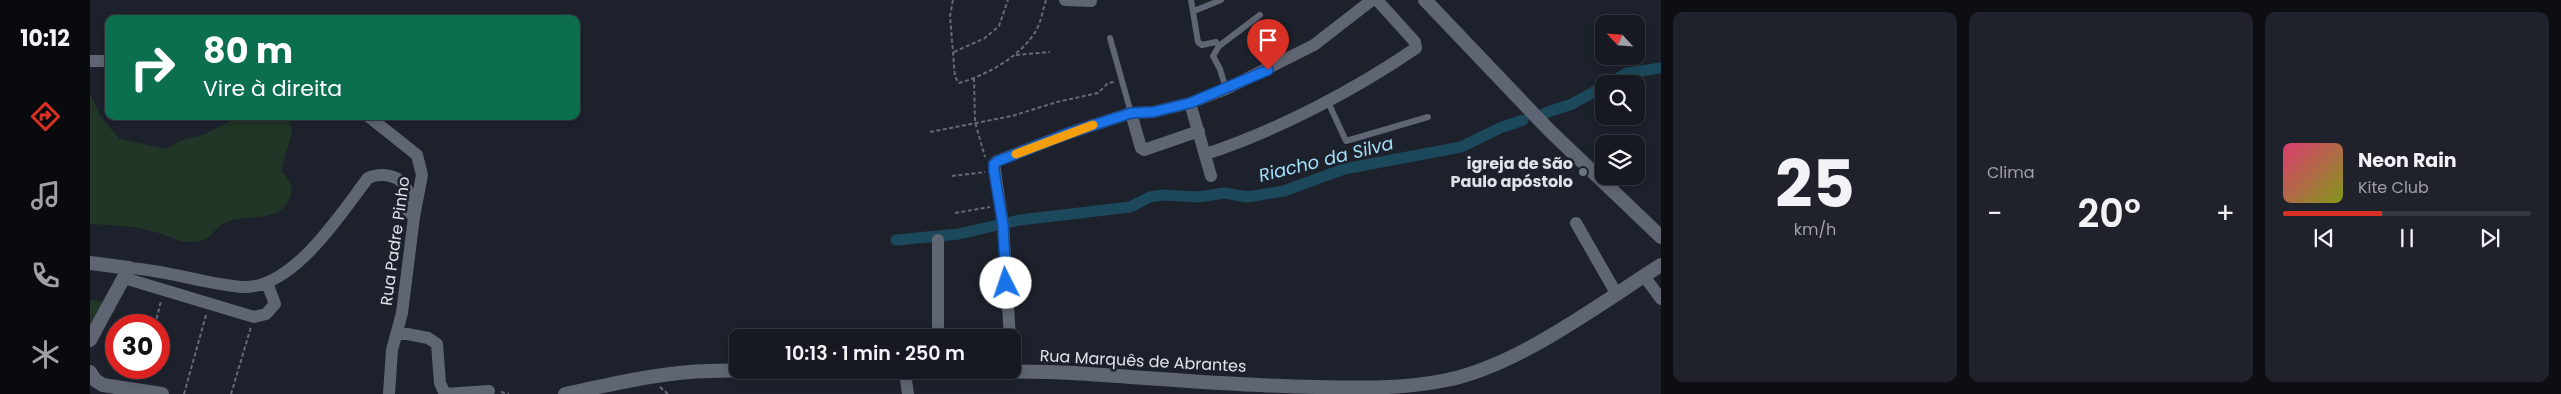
<!DOCTYPE html>
<html lang="pt">
<meta charset="utf-8">
<style>
body{margin:0;font-family:Poppins,sans-serif;background:#1f222a;color:#f1f3f6;height:100vh;display:flex;flex-direction:column;font-size:19px;white-space:nowrap}
*{box-sizing:border-box;margin:0}
p{font-size:16px;color:#9ea0a5}
.icon{flex:none;width:28px;height:28px;fill:none;stroke:currentColor;stroke-width:2;stroke-linecap:round;stroke-linejoin:round}
.map{position:relative;flex:1;overflow:hidden}
.side{display:flex;flex-direction:column;gap:12px;padding:12px;background:#0c0e12;width:900px}
.side>*{flex:none}
.guide{position:absolute;left:15px;top:15px;width:475px;height:105px;border-radius:10px;box-shadow:0 2px 8px #0003,0 0 0 1px #35383f;background:#0b6e4f;color:#fff;overflow:hidden}
.needle{width:32px;rotate:296deg}
.fabs{position:absolute;left:1505px;top:15px;display:grid;gap:10px}
.fabs a{display:grid;place-items:center;width:50px;height:50px;border-radius:10px;background:#161921;box-shadow:0 2px 8px #0003,0 0 0 1px #35383f;font-size:25px}
.speed{position:absolute;left:15px;top:314px;display:flex;gap:10px;font-size:25px;font-weight:700;text-align:center}
.speed>*{display:grid;place-content:center;width:65px;height:65px;border-radius:50%;background:#161921;box-shadow:0 2px 8px #0003,0 0 0 1px #35383f;line-height:1}
.speed .limit{border:8px solid #d22;background:#fff;color:#111}
.pin{position:absolute;display:grid;place-items:center;width:42px;height:42px;color:#fff;margin:-51px -21px;border-radius:50% 50% 50% 0;rotate:-45deg;box-shadow:0 0 5px #0007}
.pin .icon{rotate:45deg}
.me{position:absolute;width:55px;margin:-28px;rotate:356deg;stroke-linejoin:round;filter:drop-shadow(0 0 4px #0008)}
.turn{display:flex;align-items:center;gap:18px;height:105px;padding:0 15px;font-size:22px}
.turn .icon{width:65px;height:65px;stroke-width:2.5}
.turn b{display:block;font-size:35px;line-height:42px}
.big{font-size:38px;font-weight:600;line-height:1.1}
.side .tile{flex:1;display:flex;flex-direction:column;justify-content:center;gap:8px;min-width:0;padding:0 18px;border-radius:10px;background:#1f222a}
.side .dial{align-items:center;gap:0}
.dial b{font-size:65px;line-height:1}
.song{display:flex;align-items:center;gap:15px}
.cover{width:60px;height:60px;border-radius:8px;background:linear-gradient(135deg,hsl(340 70% 55%),hsl(70 70% 35%))}
.played{height:5px;border-radius:2px;background:linear-gradient(90deg,#d93025 40%,#35383f 40%)}
.keys{display:flex;justify-content:space-around;direction:ltr}
.heat{display:flex;justify-content:space-between;align-items:center;font-size:28px;direction:ltr}
.side .tiles{flex:1;display:grid;gap:12px;grid-template-columns:repeat(3,1fr)}
.trip{position:absolute;left:639px;top:329px;width:292px;height:50px;border-radius:10px;background:#161921;box-shadow:0 2px 8px #0003,0 0 0 1px #35383f;font-weight:600;line-height:50px;text-align:center}
main{display:flex;flex:1;min-height:0}
.tab-bar{display:flex;flex-direction:column;width:90px;justify-content:space-around;align-items:center;background:#090a0d;color:#9ea0a5}
.tab-bar .icon{width:35px;height:35px}
.tab-bar .current{color:#d93025}
.tab-bar b{font-size:22px;color:#f1f3f6}
.map>svg:first-child{display:block}
</style>
<main>
<nav class="tab-bar">
<b>10:12</b>
<svg class="icon current" aria-label="directions" viewBox="0 0 24 24"><path d="M12 3l9 9-9 9-9-9zM9 14v-3h6M13 9l2 2-2 2"/></svg>
<svg class="icon" aria-label="music" viewBox="0 0 24 24"><path d="M9 18V5l10-2v13"/><circle cx="6" cy="18" r="3"/><circle cx="16" cy="16" r="3"/></svg>
<svg class="icon" aria-label="phone" viewBox="0 0 24 24"><path d="M5 4h4l2 5-3 2q2 4 5 5l2-3 5 2v4C11 20 4 13 5 4z"/></svg>
<svg class="icon" aria-label="climate" viewBox="0 0 24 24"><path d="M12 3v18M4 7l16 10M4 17L20 7"/></svg>
</nav>
<div class="map">
<svg width="1571" height="394" viewBox="0 0 1571 394">
<rect width="100%" height="100%" fill="#1d212c"/>
<path fill="#213626" d="M0 93 10 115 29 139 77 149 94 139 113 135 151 116H198L202 132 191 171C198 178 203 184 201 194 194 224 160 214 139 221 120 227 125 244 97 242 88 241 80 237 72 234 49 226 24 225 0 224Z
M2 300 12 301 13 310 0 337V301Z"/>
<g fill="none" stroke-linecap="round" stroke-linejoin="round">
<path stroke="#1b495b" stroke-width="11" d="M1518 84 1537 73 1571 68
M1455 113 1482 104 1514 86
M806 240 869 234 930 220 1040 207 1060 197 1072 195 1108 197 1135 193 1157 197 1194 191 1254 169 1371 147 1410 128 1433 120"/>
<path stroke="#666a74" stroke-width="2" stroke-dasharray="4 2.5" stroke-linecap="butt" d="M863 0 860 16 865 77 869 83C897 75 932 56 947 29 951 21 953 9 956 0
M864 52 895 38 909 26 918 0
M926 55 960 52
M884 78 885 122 895 157
M840 132 922 116 967 102 1008 93 1018 83 1024 82
M862 176 895 172
M865 213 900 207
M65 325 71 301
M49 379 53 368
M570 387 578 394
M411 392 419 394
M94 394 116 315
M141 394 161 327"/>
<path stroke="#5f6572" stroke-width="6" d="M1101 0 1108 42 1112 45 1126 42 1129 46 1123 56 1130 69 1136 89
M1104 11 1131 0
M1020 38 1041 113
M1129 46 1170 15
M1238 102 1256 141 1338 117"/>
<path stroke="#5f6572" stroke-width="12" d="M975 0 1001 1
M0 61H19
M1100 103 1121 176
M1041 113 1051 148 1054 150 1109 131
M278 116 327 155 332 175 324 217 312 313 302 350 299 394
M1116 154C1186 131 1265 90 1326 48L1325 42 1287 0
M1486 223 1526 293
M848 240V338
M39 268C77 270 114 284 152 287 203 290 251 213 278 178 291 172 312 175 317 190 319 196 318 204 318 211L324 217
M1554 276 1571 299
M34 278 164 317 176 314 185 304 177 283
M307 332 338 338 347 344 350 383 355 394
M920 338 913 225 905 171 904 164 907 161 979 133 1041 113 1063 112 1100 103 1136 89 1224 45 1282 0
M815 373 818 394
M355 394 399 391"/>
<path stroke="#5f6572" stroke-width="14" d="M1335 0 1459 130 1571 237
M0 263 39 268 0 340
M0 372 5 380 13 385 72 394
M475 394C523 384 571 372 620 371 684 369 749 374 813 373 869 373 927 369 983 373 1064 378 1145 386 1227 387 1270 388 1314 389 1357 380 1429 365 1508 305 1571 265"/>
</g>
<g fill="none" stroke-linecap="round" stroke-linejoin="round">
<g stroke="#114b97" stroke-width="12">
<path id="route" d="M916 283 913 225 904 171V164L908 161 979 133 1041 113 1063 112 1100 103 1178 70"/>
</g>
<use href="#route" stroke="#1a73e8" stroke-width="9"/>
<path stroke="#f59e0b" stroke-width="9" d="M926 154 1003 125"/>
</g>
<circle fill="#6b7280" stroke="#1d212c" stroke-width="2" cx="1493" cy="172" r="5"/>
<g text-anchor="middle" dominant-baseline="central" stroke-width="5" stroke-linejoin="round" paint-order="stroke">
<g font-size="16" font-weight="bold" fill="#dee2e9" stroke="#1d212c" text-anchor="end">
<text x="1483" y="163">igreja de São<tspan x="1483" dy="18">Paulo apóstolo</tspan></text>
</g>
<g font-size="16" fill="#dee2e9" stroke="#1d212c">
<text transform="translate(305 241) rotate(-82)">Rua Padre Pinho</text>
<text transform="translate(1053 361) rotate(3)">Rua Marquês de Abrantes</text>
</g>
<g font-size="18" font-style="italic" fill="#a2dff8" stroke="#1d212c">
<text transform="translate(1236 159) rotate(-14)">Riacho da Silva</text>
</g>
</g>
</svg>
<div class="fabs">
<a><svg class="needle" viewBox="-14 -14 28 28"><path d="M0-13l5 13h-10z" fill="#e53935"/><path d="M0 13l5-13h-10z" fill="#9ea0a5"/></svg></a>
<a><svg class="icon" aria-label="search" viewBox="0 0 24 24"><circle cx="10" cy="10" r="6"/><path d="M15 15l6 6"/></svg></a>
<a><svg class="icon" aria-label="layers" viewBox="0 0 24 24"><path d="M12 4l9 5-9 5-9-5zM3 14l9 5 9-5"/></svg></a>
</div>
<div class="speed"><div class="limit">30</div></div>
<div class="pin" style="left:1178px;top:70px;background:#d93025"><svg class="icon" aria-label="arrive" viewBox="0 0 24 24"><path d="M6 21V4h12l-3 4 3 4H6"/></svg></div>
<svg class="me" style="left:916px;top:283px" viewBox="-20 -20 40 40"><circle r="19" fill="#fff"/><path d="M0-13L10 11 0 6-10 11z" fill="#1a73e8"/></svg>
<div class="trip">10:13 · 1 min · 250 m</div>
<div class="guide">
<div class="turn"><svg class="icon" aria-label="right" viewBox="0 0 24 24"><path d="M7 20v-9h11M14 6l5 5-5 5"/></svg><div><b>80 m</b>Vire à direita</div></div>
</div>
</div>
<section class="side">
<div class="tiles">
<div class="tile dial"><b>25</b><p>km/h</p></div>
<div class="tile"><p>Clima</p>
<div class="heat"><a>−</a><b class="big">20°</b><a>+</a></div>
</div>
<div class="tile">
<div class="song"><i class="cover"></i><div><b>Neon Rain</b><p>Kite Club</p></div></div>
<div class="played"></div>
<div class="keys"><svg class="icon" aria-label="previous" viewBox="0 0 24 24"><path d="M18 5L8 12l10 7zM5 5v14"/></svg><svg class="icon" aria-label="pause" viewBox="0 0 24 24"><path d="M8 5v14M16 5v14"/></svg><svg class="icon" aria-label="next" viewBox="0 0 24 24"><path d="M6 5l10 7-10 7zM19 5v14"/></svg></div>
</div>
</div>
</section>
</main>
